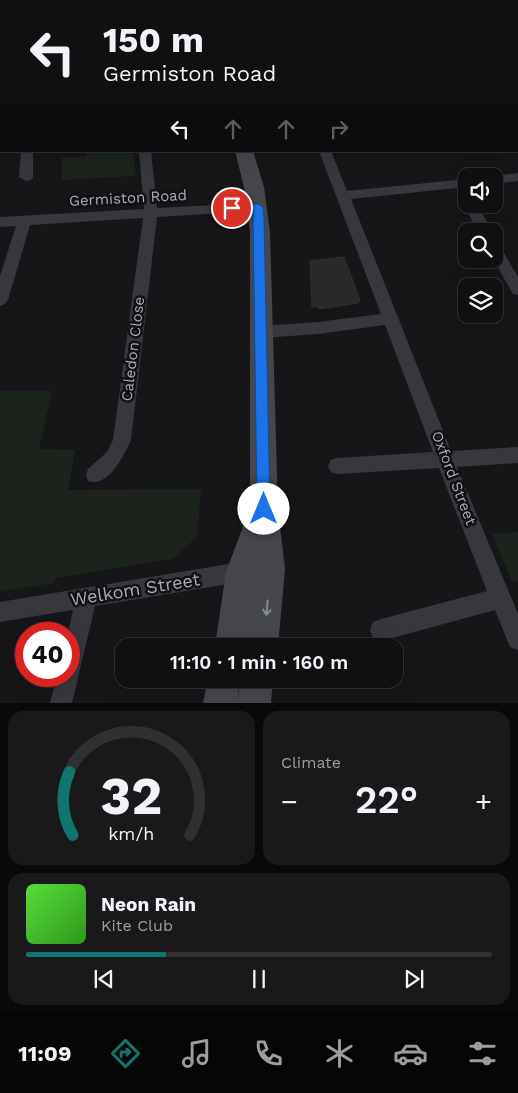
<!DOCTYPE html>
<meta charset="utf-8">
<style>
body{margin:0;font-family:"Work Sans",sans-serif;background:#19191b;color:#f1f3f6;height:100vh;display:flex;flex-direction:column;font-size:19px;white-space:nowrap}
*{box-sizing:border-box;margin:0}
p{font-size:16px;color:#9c9d9f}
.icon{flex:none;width:28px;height:28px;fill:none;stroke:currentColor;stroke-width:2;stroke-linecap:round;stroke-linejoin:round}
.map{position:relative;height:703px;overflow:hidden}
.panel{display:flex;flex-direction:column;gap:8px;padding:8px;background:#09090a;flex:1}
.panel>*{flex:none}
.guide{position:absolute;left:0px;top:0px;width:519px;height:152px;box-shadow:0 5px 20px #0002,0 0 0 1px #303032;background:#101012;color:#f1f3f6;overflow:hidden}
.tools{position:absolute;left:458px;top:168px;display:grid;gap:10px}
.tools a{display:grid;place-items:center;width:45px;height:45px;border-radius:10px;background:#101012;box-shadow:0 5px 20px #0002,0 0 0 1px #303032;font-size:25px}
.speed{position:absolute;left:15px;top:622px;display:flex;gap:10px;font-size:25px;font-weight:700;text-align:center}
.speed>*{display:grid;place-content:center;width:65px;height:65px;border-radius:50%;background:#101012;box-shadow:0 5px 20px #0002,0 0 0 1px #303032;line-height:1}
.speed .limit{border:8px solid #d22;background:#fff;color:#111}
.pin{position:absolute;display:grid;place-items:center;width:42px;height:42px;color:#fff;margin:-21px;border:2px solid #fff;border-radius:50%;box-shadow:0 1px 5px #0007}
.me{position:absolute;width:55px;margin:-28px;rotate:0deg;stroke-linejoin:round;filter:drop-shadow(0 0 4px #0008)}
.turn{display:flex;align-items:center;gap:18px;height:105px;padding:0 20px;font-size:22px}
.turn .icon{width:65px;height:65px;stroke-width:2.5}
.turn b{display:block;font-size:35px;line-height:42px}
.lanes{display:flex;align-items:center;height:48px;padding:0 20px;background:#0003;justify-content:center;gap:25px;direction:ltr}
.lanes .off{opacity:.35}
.big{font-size:38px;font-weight:600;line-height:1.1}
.panel .widget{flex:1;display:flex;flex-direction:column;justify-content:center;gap:8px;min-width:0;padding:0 18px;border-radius:15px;background:#19191b}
.panel .dial{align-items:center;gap:0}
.dial svg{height:130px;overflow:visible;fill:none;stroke:#303032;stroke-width:7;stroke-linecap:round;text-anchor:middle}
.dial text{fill:#f1f3f6;stroke:none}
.song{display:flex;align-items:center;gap:15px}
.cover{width:60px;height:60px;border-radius:8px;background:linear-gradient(135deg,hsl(110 70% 55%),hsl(110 70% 35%))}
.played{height:5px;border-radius:2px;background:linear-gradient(90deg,#0f766e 30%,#303032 30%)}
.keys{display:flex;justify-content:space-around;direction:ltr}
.heat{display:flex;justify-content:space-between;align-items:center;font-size:28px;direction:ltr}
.panel .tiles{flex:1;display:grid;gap:8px;grid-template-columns:1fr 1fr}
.widget:last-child{grid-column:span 2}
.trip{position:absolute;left:115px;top:638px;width:288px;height:50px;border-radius:15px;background:#101012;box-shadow:0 5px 20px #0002,0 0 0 1px #303032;font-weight:600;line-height:50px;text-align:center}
.dock{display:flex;height:80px;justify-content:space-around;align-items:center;background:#060607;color:#9c9d9f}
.dock .icon{width:35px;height:35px}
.dock .on{color:#0f766e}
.dock b{font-size:22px;color:#f1f3f6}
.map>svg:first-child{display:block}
</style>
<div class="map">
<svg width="518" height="703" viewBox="0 0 518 703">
<rect width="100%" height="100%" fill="#161618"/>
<path fill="#1c231d" d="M86 151H133L136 176 62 180V158L86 156Z
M0 391H52L39 449 75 450 68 490 201 489 197 537 172 559 55 578 54 583 0 592Z
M518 532V581L512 582 492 534Z"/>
<path fill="#29292c" stroke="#303034" d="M344 257 360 300 358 303 319 309 318 306 312 307 310 261Z"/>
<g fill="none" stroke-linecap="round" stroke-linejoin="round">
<path fill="#37383d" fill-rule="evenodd" d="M0 24H1V30H0Z
M0 78H1V84H0Z
M21 151H33V177L31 180 26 181 19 177Z
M139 151H151L157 208 258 203 263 204 265 207 263 210 258 211 157 217 131 440C124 455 109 488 88 481L86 475 88 469 107 452 113 440 143 218 30 225 8 300 5 304 0 306V276L16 226 0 227V217L144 209Z
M319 151H331L347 191 466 179V187L351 199 451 451 518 447V463L457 467 518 614V650L510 647 495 610 381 641 373 638 370 630 373 622 381 619 487 591 439 468 337 474 331 472 328 466 331 460 337 458 433 452 385 325 318 334 262 338 256 336 254 332 256 328 262 326 318 322 381 314Z
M518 173V181L494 184 493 176Z
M465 201 466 204H477L492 231H478L463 204Z
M494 242 499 244 518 277V295L513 294 493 259Z
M247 561 254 564 257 571 254 578 247 581 95 606 72 703H50L57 676H69L68 634 73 610 0 622V602Z"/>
<path fill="#45474d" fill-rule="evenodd" d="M191 0H205L206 1H192Z
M235 151H253L264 187 270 232 278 509 285 569 278 646H215L226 572 250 508V232L244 187Z
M208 679H240L237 703H203Z
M241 679H273L271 703H237Z"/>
</g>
<defs><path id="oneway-shaft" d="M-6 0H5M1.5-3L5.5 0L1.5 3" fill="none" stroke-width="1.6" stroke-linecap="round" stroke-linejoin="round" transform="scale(1.25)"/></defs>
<use stroke="#858993" href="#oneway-shaft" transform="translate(267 608) rotate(95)"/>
<path fill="#1a73e8" stroke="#114b97" d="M258 204 263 207 264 219 270 509 268 513 264 515 259 513 257 509 253 210 232 211 228 208 232 205Z"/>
<g text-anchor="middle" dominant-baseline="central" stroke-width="5" stroke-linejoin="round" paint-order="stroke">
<g font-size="15" fill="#a8adb8" stroke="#111113">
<text transform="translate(128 198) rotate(-3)">Germiston Road</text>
<text transform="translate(133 349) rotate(-83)">Caledon Close</text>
<text transform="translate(454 478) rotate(69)">Oxford Street</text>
</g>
<g font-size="18" fill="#a8adb8" stroke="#111113">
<text transform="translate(135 589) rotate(-9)">Welkom Street</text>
</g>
</g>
</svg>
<div class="tools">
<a><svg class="icon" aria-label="sound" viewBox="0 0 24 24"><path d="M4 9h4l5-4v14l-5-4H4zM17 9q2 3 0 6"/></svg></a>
<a><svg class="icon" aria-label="search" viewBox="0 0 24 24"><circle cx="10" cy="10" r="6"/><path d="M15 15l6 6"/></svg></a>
<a><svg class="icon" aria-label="layers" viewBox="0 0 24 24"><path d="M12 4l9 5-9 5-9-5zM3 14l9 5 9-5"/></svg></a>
</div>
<div class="speed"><div class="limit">40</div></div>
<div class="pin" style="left:232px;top:208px;background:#d93025"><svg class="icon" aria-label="arrive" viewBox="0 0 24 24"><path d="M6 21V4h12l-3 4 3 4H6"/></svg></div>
<svg class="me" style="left:264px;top:509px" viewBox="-20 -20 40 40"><circle r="19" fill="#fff"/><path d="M0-13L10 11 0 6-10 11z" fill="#1a73e8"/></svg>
<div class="trip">11:10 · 1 min · 160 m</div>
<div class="guide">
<div class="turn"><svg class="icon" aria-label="left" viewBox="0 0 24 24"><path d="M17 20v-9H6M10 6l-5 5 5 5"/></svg><div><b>150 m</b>Germiston Road</div></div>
<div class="lanes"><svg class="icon" aria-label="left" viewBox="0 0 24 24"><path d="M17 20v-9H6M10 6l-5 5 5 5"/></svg><svg class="icon off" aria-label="ahead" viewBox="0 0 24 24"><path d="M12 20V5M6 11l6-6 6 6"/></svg><svg class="icon off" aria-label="ahead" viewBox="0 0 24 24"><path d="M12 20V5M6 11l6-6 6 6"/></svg><svg class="icon off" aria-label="right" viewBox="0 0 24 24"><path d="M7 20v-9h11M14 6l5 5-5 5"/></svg></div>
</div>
</div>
<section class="panel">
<div class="tiles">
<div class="widget dial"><svg viewBox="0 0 100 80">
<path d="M14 69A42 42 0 1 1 86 69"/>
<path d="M14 69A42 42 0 0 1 12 30" stroke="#0f766e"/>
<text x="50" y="56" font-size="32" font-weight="700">32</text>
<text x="50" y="72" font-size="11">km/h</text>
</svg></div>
<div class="widget"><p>Climate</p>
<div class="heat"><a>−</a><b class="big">22°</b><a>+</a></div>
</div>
<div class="widget">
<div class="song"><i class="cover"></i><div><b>Neon Rain</b><p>Kite Club</p></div></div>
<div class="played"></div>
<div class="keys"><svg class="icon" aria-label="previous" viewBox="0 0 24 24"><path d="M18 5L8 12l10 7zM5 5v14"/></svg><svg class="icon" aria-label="pause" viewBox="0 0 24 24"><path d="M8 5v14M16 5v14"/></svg><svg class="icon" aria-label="next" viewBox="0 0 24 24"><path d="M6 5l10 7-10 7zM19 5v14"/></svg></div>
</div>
</div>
</section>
<nav class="dock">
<b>11:09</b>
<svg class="icon on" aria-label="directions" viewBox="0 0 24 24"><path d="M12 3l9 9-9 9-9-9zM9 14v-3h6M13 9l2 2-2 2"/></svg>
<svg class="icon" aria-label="music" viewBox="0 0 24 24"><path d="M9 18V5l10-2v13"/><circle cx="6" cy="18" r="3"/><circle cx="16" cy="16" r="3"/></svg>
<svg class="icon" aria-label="phone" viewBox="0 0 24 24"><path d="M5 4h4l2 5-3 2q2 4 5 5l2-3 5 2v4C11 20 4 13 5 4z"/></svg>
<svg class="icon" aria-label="climate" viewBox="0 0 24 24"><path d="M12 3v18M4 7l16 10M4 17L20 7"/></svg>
<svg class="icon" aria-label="car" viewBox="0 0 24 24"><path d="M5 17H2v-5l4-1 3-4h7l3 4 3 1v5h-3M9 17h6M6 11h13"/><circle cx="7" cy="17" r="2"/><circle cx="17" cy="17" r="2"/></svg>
<svg class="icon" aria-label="filters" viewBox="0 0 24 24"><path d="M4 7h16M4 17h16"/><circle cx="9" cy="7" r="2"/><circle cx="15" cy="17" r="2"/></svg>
</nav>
